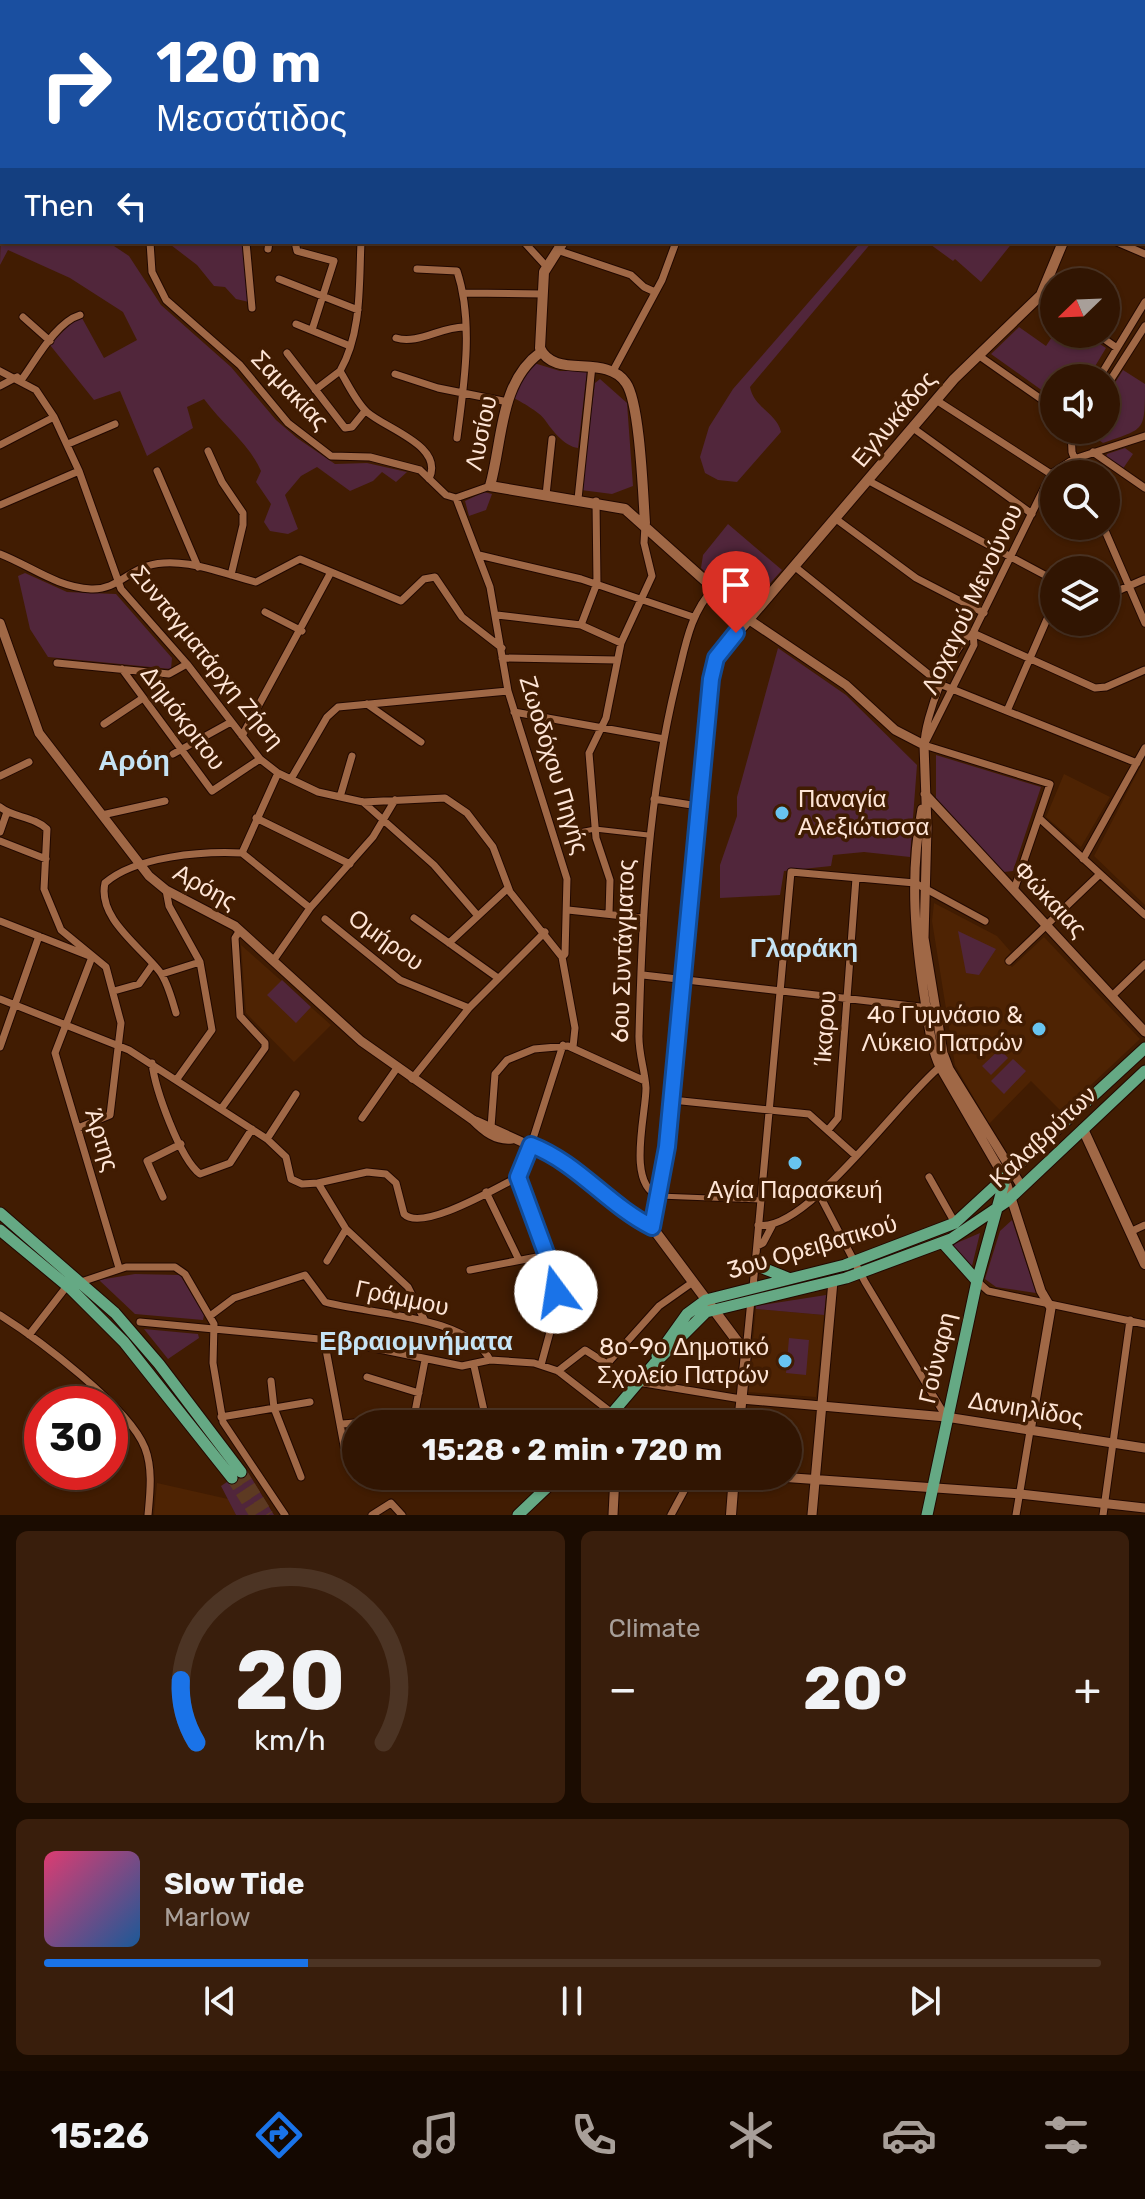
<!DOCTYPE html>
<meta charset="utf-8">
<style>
body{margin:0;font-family:Rubik,sans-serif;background:#391e0c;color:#f1f3f6;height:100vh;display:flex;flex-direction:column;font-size:30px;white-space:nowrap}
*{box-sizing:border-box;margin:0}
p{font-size:26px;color:#a89f99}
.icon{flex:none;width:44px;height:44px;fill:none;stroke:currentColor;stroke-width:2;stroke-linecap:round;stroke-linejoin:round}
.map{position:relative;height:1515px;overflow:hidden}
.panel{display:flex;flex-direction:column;gap:16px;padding:16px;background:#1b0c01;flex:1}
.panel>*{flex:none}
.top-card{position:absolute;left:0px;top:0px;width:1146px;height:244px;box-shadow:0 2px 6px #0004,0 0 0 2px #4c3424;background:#1a4fa0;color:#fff;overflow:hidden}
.needle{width:52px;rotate:247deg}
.buttons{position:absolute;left:1040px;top:268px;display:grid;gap:16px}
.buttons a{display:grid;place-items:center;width:80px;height:80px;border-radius:50%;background:#311502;box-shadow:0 2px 6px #0004,0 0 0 2px #4c3424;font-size:40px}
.speed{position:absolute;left:24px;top:1386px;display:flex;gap:16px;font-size:40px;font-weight:700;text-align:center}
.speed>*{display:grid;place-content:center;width:104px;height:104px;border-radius:50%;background:#311502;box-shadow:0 2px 6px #0004,0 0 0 2px #4c3424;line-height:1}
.speed .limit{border:12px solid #d22;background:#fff;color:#111}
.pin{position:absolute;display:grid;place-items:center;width:68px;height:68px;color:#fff;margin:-82px -34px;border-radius:50% 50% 50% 0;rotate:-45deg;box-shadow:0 0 8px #0007}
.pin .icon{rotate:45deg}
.me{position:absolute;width:88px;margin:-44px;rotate:346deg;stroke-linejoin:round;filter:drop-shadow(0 0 6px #0008)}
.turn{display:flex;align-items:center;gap:28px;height:168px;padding:0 24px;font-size:36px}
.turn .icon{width:104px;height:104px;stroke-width:2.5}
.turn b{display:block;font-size:56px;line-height:68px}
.then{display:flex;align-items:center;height:76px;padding:0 24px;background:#0003;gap:16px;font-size:30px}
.big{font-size:60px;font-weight:700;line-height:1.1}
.panel .widget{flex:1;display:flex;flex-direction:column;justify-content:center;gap:12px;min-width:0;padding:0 28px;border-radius:12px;background:#391e0c}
.panel .dial{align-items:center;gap:0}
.dial svg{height:208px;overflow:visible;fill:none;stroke:#4c3424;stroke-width:7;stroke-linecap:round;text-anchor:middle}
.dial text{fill:#f1f3f6;stroke:none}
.song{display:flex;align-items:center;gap:24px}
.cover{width:96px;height:96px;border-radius:12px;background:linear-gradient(135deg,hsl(340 70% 55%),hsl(210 70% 35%))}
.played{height:8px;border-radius:4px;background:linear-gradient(90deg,#1a73e8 25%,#4c3424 25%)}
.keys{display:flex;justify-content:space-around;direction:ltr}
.heat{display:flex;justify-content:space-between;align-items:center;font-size:44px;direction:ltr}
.panel .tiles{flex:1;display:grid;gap:16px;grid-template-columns:1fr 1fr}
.widget:last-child{grid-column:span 2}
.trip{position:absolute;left:342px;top:1410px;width:460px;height:80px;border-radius:40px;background:#311502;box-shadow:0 2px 6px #0004,0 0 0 2px #4c3424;font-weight:700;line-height:80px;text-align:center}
.menu{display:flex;height:128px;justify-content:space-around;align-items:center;background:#140801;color:#a89f99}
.menu .icon{width:56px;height:56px}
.menu .selected{color:#1a73e8}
.menu b{font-size:36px;color:#f1f3f6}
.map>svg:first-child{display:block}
</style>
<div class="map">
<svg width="1145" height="1515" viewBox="0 0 1145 1515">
<rect width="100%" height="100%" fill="#411c02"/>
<path fill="#4e2303" d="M1145 758V905L1094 856Z
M1064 774 1110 797 1081 847 1046 817Z
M934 903 997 936 1011 952 1004 960 1012 967 1044 937 1140 1039 1062 1112 1031 1081 989 1124 955 1065 932 921Z
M241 945 331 1025 294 1062 246 1013Z
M756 1309 824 1315 816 1397 748 1392Z
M157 1483 228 1499 236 1515H154Z"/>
<path fill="#51263b" d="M217 0H431L432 2H218Z
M2 184V242H108L129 256 161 305 231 367 276 420 297 438 335 464 367 463 407 472 396 482 382 472 373 481 350 491 317 467 301 476 285 495 298 529 288 534 270 531 264 522 271 504 256 482 261 471C248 442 223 425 204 399L187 407 193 428 147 456 120 391 94 400 50 345 75 319 82 318 104 358 137 340 123 312 70 278 8 250 0 265Z
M167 242H243L249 302 236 299 225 287 214 286 197 265Z
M861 242H872L750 387C754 408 777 413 781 432L737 482 718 480 705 473 700 457 709 427 733 389Z
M927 242H1013L981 282 955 259 953 261Z
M1019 327 1046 346 1054 334H1085L1106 348 1088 378H1054V399L991 354Z
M534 363 560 371H587L578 448C564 446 552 430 545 420 540 412 521 402 512 397Z
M1123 370 1145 384C1145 433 1145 428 1103 443L1085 430H1106V397Z
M600 379 627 403 633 486 612 494 581 490 595 383Z
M1125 448 1133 454 1122 470 1105 459 1107 454Z
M484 492 492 494 486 510 469 516 465 501Z
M728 524 782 570 746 610 701 568 703 555Z
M25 573 67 592 116 594 172 658 171 669 48 657 30 629 18 576Z
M778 648 846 695 917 765 910 857 864 852 833 855 831 866 784 871 780 895 720 898V865L737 816V797Z
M936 755 1041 787 1013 871 1004 872 936 798Z
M958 931 996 949 979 975 966 973Z
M282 980 311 1007 296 1023 267 995Z
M1000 1049 1008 1058 991 1075 982 1066Z
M1013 1059 1026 1071 1004 1094 991 1081Z
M1012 1220 1036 1293 996 1287 985 1279 1000 1231Z
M980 1233 972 1266 968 1265 952 1245Z
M135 1274 180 1275 204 1315 203 1320 135 1314 99 1280Z
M826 1295 824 1315 756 1309V1306Z
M144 1329 198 1334 199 1338 168 1359Z
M789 1338 809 1340 806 1375 786 1373Z
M246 1469 274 1515H236L221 1486Z"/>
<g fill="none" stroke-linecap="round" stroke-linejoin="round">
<path stroke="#5d3a22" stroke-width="11" stroke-dasharray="11 5.5" stroke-linecap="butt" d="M241 1472 268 1515
M232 1478 255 1515"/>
<g stroke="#210800" stroke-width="7">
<path id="pedestrian" d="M574 833 595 829 648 835
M659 1196 761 1200"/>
</g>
<g stroke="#210800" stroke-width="9">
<path id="minor" d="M70 0 71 2
M176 0V2
M510 0 511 2
M740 0 749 2
M1022 0 1026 2
M16 2 19 0
M780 2V0
M0 3 2 7
M1144 34H1145
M1144 72 1145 73
M1144 210H1145
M150 242 152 272 166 300 240 365 288 423 331 456 370 457 420 470 446 495 456 498
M246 242 252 308
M295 242 297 251 334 261 312 330
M361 242C359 284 362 333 340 371 348 384 356 402 367 412 386 429 445 446 429 479
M524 242 546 266
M1117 242 1145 254
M268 249 269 242
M557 250 631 275 644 287 655 292
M417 269 457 271C474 322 464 385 457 438
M279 279 358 310
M463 293 542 294
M1041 295 1054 304
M23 317 50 341
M296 324 350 346
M1097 334 1117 348
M396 338C418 345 442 326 465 327
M287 353 345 428 352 427 365 411
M978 355 1054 408
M0 371 36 390 54 417 79 471 121 589 187 664 260 759 278 773 318 792 363 802 445 798 467 813 493 847 510 892 562 957 575 1028 573 1047
M613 371 662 280 676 242
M395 374 438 388 508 402
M1099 378 1145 302
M22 379C36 360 56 322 80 315
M0 386 17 377
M1106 387 1145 326
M315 390 340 371
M936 400 1051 474
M913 428 1032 514
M1071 430 1072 452 1080 474
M68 444 115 424
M0 445 54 417
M208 451 222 482 243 513V525L231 575
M1093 452 1145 488
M157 471 198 567
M869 481 1054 580
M546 495 552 439
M456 498 490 587 508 691 567 879 565 954 562 957
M456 498 490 486
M578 499 592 366
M0 505 79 471
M836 519 916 578 984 613
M1103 526 1145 623
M0 554C31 566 56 587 91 589 115 590 126 573 147 566 181 555 223 574 256 582L300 559 401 601 424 579 435 577 462 617 502 648
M479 555 581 579 693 617
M794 566 942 685 1137 763
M1106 596 1145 579
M265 612 302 631
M497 615 581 625 621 643
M581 625 597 583 596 501
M973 633 1095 688 1106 687 1145 670
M502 658 617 660
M57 663 169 674 187 664
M122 669 212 791 260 759
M367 704 421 742
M1007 711 1054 603
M514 712 664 739
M104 724 143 698
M242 736 331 572
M924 745 974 645 973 633 1051 474 1074 459 1145 436
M924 745 1050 784 1014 890
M924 745C924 719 951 646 973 633
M173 754 231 722
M0 776 29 762
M291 779 327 717 338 707 508 691
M340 797 352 756
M654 799 698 806
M363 802 434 865 478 916
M0 807C14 818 33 816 47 829L44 889 61 930 106 967 121 1023 110 1115 78 1128
M102 815 165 801
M256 818 350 864
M1039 818 1145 915
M0 832 7 812
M0 841 46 859
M242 853 310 908
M1083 859 1145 748
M166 890 169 906 200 962 212 1030 177 1079
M568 910 642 918
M609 914 610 880 596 838 589 753 606 718 621 643 652 576 644 543 645 525
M414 918 498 978
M325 919 400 980 469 1008
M0 921 92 957 55 1053 119 1268
M449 943 508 888
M273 961 310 908 373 837 395 800
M1009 961 1100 874
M162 974 200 962
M643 975 929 1008
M114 991 139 984 153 964
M1112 996 1145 964
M0 999 129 1050 267 1139 286 1157 291 1179 302 1184 318 1183 346 1229 408 1287 425 1321
M176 1013C172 1000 168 983 160 972 141 947 97 918 105 883 136 856 203 851 242 853L278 773
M0 1047 39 936
M152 1063C155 1089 180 1159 200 1174L230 1163 252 1129
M412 1079 469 1008 545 932
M672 1100 809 1114 856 1156
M221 1109 265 1048V1043L240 1016 235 938 240 930
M362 1118 397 1068
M491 1127 495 1074 507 1060 534 1049 568 1046 645 1081
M828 1130 838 1118 856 878
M267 1139 296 1094
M929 1177 955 1223
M318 1183 367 1172 386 1174 396 1183 404 1214C422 1232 496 1188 518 1177
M486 1192 519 1260
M819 1194 865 1282 946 1417
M659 1196C626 1184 646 1115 646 1088 645 1070 638 1052 639 1034 642 915 648 799 676 683 685 649 689 614 714 588
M163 1197 147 1161 181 1144
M758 1225C806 1234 901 1097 942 1065
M1130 1232 1145 1225
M757 1246 763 1243 772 1226
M327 1261 346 1229
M470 1270 547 1255
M977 1281 988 1291 1145 1324
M78 1283 126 1267H175L185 1274 214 1324 213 1363 223 1422 285 1515
M753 1287 791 872 915 883 985 921
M0 1315C38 1339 129 1407 145 1448 153 1469 150 1493 148 1515
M210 1316 234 1298 305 1275 325 1302C371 1315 467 1315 490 1360
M140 1322 340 1341 462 1366 490 1360 534 1363 558 1371 612 1413
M29 1335 67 1286
M324 1339 345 1451 356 1450
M746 1351 751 1300
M541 1365 553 1321 556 1286 518 1171 531 1145 563 1045
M474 1366 487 1424
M558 1371 585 1350 607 1364 659 1306 693 1282
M367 1377 419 1393
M271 1381 274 1408 301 1477
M638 1382 741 1399
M221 1417 310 1402
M414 1417 425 1360
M342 1424 458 1415
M372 1515 391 1503 402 1515
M671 1515 692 1476
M1016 1515 1030 1431
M1103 1515 1130 1320"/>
</g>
<g stroke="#210800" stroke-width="11">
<path id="tertiary" d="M748 619 846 685 895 730 924 745 927 827 924 938 943 1053 949 1069 1022 1187
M0 623 39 733 149 876 166 890 235 926 361 1041 473 1120C484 1131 496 1141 512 1139
M925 794 1145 1032
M922 809C909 876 915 940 926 1007 929 1027 931 1048 940 1067L1005 1179 1041 1291 1051 1308 1030 1431
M476 1121 566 1162 629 1216 652 1227
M741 1399 946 1417 1145 1448
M612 1413 626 1424
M765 1476 1020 1494 1145 1508
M613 1515 615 1476
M812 1515 833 1281"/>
</g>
<g stroke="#210800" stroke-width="12">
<path id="secondary" d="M614 2V0
M1140 2V0
M563 242 544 272 540 348C554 380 606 353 626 383 640 403 643 495 645 523
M541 352C499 382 503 440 490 486L625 509 748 619
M1083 1129 1145 1264
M739 1424 746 1353 652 1227 667 1147 708 703 715 659 954 379 1041 295 1063 242
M731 1515 734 1476"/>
</g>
<g stroke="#210800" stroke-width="13">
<path id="primary" d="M0 1213 115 1313 159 1364 241 1472
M0 1230 71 1289 124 1342 232 1478
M943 1243 977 1281
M755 1265 788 1278
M657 1356 687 1314 706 1300 845 1265 955 1223 1145 1048
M603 1424 654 1364 706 1312 846 1278 951 1239 1006 1202 1145 1071
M518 1515 559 1476
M927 1515 977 1281 1004 1183"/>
</g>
<use href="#pedestrian" stroke="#a06846" stroke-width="5"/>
<use href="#minor" stroke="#a06846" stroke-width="7"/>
<use href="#tertiary" stroke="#a06846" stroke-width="9"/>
<use href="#secondary" stroke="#a06846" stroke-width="10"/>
<use href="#primary" stroke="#65a984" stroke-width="11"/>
</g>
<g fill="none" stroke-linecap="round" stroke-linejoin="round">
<g stroke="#114b97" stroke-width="20">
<path id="route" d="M556 1292 550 1264 518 1177 531 1145C578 1163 608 1205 652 1227L667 1147 711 679 716 658 736 633"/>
</g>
<use href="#route" stroke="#1a73e8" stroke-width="14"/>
</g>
<g fill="#68c4f0" stroke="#411c02" stroke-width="3">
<circle cx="782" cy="813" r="8"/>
<circle cx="1039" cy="1029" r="8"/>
<circle cx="795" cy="1163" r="8"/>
<circle cx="785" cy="1361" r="8"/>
</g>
<g text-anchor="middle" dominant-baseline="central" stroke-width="7" stroke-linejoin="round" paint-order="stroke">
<g font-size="24" fill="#fee5d6" stroke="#411c02">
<text transform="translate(290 390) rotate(46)">Σαμακίας</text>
<text transform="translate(894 419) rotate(-50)">Εγλυκάδος</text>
<text transform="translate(481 433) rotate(-78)">Λυσίου</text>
<text transform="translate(972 599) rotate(-65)">Λοχαγού Μενούνου</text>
<text transform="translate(207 657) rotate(51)">Συνταγματάρχη Ζήση</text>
<text transform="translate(183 718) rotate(53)">Δημόκριτου</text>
<text transform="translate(554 765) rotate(73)">Ζωοδόχου Πηγής</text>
<text transform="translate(205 887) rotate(29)">Αρόης</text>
<text transform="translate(1050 899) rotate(47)">Φώκαιας</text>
<text transform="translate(386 940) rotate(36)">Ομήρου</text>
<text transform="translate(623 951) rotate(-88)">6ου Συντάγματος</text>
<text transform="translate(825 1028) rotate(-86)">Ίκαρου</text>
<text transform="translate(1043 1137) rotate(-43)">Καλαβρύτων</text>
<text transform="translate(102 1140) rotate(73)">Άρτης</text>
<text transform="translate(812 1247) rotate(-16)">3ου Ορειβατικού</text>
<text transform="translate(402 1298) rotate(12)">Γράμμου</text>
<text transform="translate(937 1358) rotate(-77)">Γούναρη</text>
<text transform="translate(1026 1409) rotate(9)">Δανιηλίδος</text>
</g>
<g font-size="24" fill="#fee5d6" stroke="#411c02" text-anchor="end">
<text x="798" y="799" text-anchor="start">Παναγία<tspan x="798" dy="28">Αλεξιώτισσα</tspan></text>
<text x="1023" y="1015">4ο Γυμνάσιο &amp;<tspan x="1023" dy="28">Λύκειο Πατρών</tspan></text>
<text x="795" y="1190" text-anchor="middle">Αγία Παρασκευή</text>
<text x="769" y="1347">8o-9ο Δημοτικό<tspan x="769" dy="28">Σχολείο Πατρών</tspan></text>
</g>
<g font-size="26" font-weight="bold" fill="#c5e3f4" stroke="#411c02">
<text x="804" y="948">Γλαράκη</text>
<text x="416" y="1341">Εβραιομνήματα</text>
</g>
<g font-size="28" font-weight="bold" fill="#c5e3f4" stroke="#411c02">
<text x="134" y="760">Αρόη</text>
</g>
</g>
</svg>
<div class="buttons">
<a><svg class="needle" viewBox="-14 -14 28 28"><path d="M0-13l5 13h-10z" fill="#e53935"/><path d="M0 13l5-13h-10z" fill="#a89f99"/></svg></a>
<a><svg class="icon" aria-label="sound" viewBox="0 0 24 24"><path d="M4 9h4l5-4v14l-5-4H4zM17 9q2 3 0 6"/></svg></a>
<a><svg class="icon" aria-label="search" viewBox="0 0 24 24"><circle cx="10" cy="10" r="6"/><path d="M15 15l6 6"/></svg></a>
<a><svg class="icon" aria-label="layers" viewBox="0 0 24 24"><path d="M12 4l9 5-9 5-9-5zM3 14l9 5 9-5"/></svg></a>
</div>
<div class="speed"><div class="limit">30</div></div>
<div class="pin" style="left:736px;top:633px;background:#d93025"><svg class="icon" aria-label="arrive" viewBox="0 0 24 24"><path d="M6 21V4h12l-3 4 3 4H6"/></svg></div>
<svg class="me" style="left:556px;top:1292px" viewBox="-20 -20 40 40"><circle r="19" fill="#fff"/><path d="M0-13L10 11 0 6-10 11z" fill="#1a73e8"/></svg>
<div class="trip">15:28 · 2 min · 720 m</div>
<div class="top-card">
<div class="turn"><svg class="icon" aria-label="right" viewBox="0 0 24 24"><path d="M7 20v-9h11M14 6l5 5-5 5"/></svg><div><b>120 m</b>Μεσσάτιδος</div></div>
<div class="then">Then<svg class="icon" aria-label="left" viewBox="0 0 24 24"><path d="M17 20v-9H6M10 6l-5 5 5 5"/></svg></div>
</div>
</div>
<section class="panel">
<div class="tiles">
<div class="widget dial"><svg viewBox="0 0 100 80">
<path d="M14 69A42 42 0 1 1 86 69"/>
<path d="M14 69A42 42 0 0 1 8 45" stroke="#1a73e8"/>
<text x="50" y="56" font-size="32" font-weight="700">20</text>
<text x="50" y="72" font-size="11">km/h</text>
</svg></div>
<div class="widget"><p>Climate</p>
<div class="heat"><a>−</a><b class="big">20°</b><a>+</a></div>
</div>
<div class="widget">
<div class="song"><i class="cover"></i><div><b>Slow Tide</b><p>Marlow</p></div></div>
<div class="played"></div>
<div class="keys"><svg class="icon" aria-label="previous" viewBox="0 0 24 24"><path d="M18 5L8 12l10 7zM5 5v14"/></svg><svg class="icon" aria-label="pause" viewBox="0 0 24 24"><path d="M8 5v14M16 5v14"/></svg><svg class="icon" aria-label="next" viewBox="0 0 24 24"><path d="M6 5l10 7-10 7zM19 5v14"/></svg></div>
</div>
</div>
</section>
<nav class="menu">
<b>15:26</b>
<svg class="icon selected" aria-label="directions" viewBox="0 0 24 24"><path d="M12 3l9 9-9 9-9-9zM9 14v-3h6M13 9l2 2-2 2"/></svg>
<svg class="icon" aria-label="music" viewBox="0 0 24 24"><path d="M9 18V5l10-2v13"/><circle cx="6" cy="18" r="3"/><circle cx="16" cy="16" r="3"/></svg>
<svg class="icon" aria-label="phone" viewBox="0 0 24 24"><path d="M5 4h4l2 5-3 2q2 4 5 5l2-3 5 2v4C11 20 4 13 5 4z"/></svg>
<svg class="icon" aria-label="climate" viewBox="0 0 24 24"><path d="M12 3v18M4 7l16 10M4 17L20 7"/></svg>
<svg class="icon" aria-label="car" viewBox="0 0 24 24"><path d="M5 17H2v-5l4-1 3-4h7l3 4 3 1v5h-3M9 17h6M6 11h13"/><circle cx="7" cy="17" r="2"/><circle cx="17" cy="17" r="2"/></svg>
<svg class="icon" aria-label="filters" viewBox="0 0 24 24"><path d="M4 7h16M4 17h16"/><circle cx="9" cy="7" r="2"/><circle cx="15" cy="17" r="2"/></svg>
</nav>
